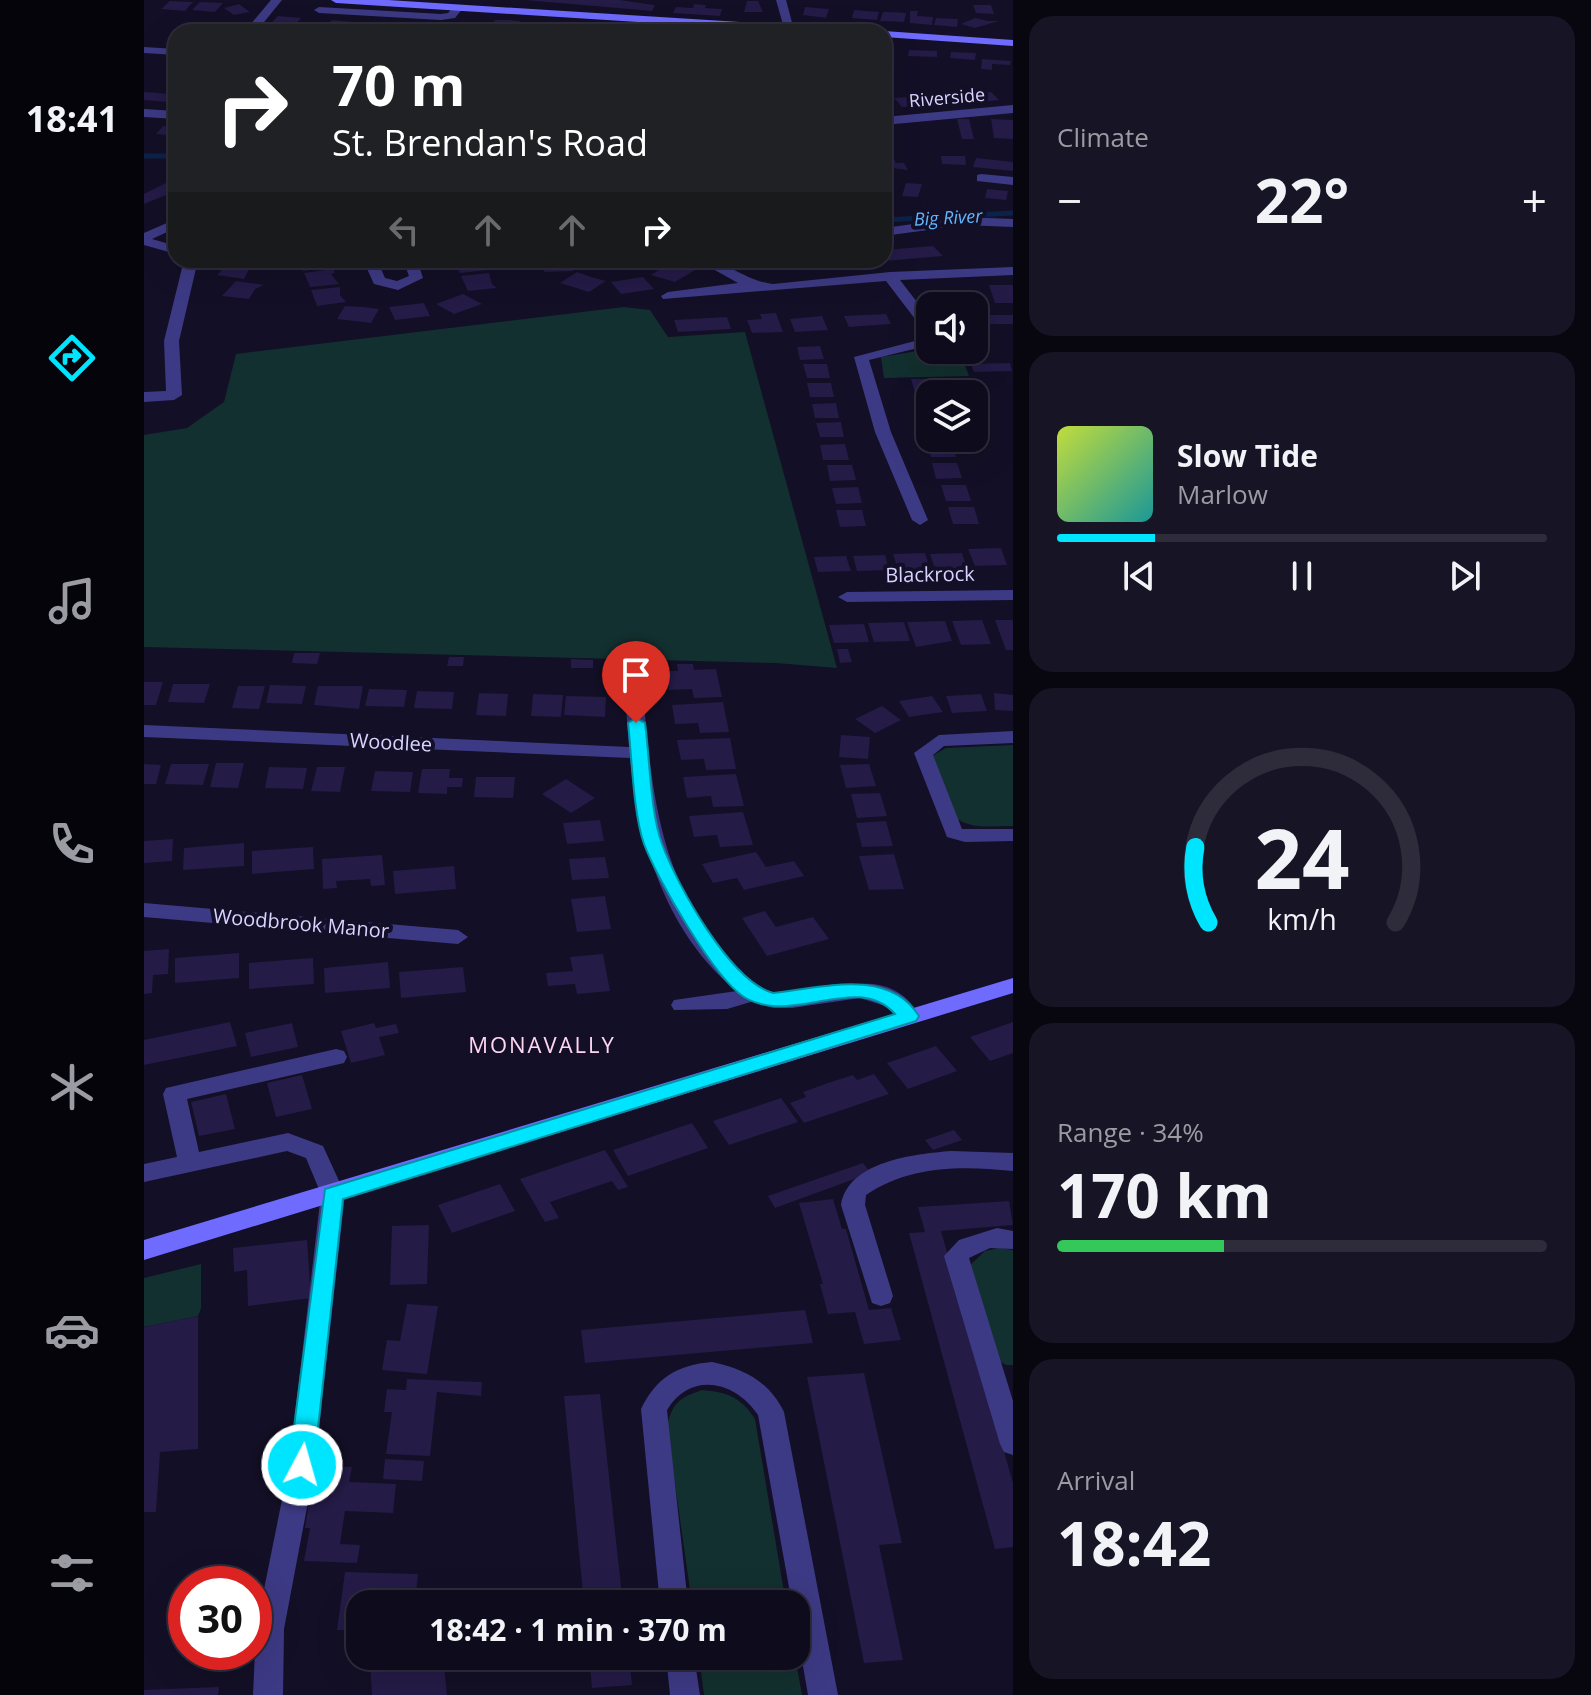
<!DOCTYPE html>
<meta charset="utf-8">
<style>
body{margin:0;font-family:"Open Sans",sans-serif;background:#171425;color:#f1f3f6;height:100vh;display:flex;flex-direction:column;font-size:30px;white-space:nowrap}
*{box-sizing:border-box;margin:0}
p{font-size:26px;color:#9b9ba3}
.icon{flex:none;width:44px;height:44px;fill:none;stroke:currentColor;stroke-width:2;stroke-linecap:round;stroke-linejoin:round}
.map{position:relative;flex:1;overflow:hidden}
.panel{display:flex;flex-direction:column;gap:16px;padding:16px;background:#08060f;width:578px}
.panel>*{flex:none}
.top-card{position:absolute;left:24px;top:24px;width:724px;height:244px;border-radius:24px;box-shadow:0 8px 32px #0002,0 0 0 2px #2e2b3b;background:#202124;color:#fff;overflow:hidden}
.fabs{position:absolute;left:772px;top:292px;display:grid;gap:16px}
.fabs a{display:grid;place-items:center;width:72px;height:72px;border-radius:16px;background:#0e0b1c;box-shadow:0 8px 32px #0002,0 0 0 2px #2e2b3b;font-size:40px}
.speed{position:absolute;left:24px;top:1566px;display:flex;gap:16px;font-size:40px;font-weight:700;text-align:center}
.speed>*{display:grid;place-content:center;width:104px;height:104px;border-radius:50%;background:#0e0b1c;box-shadow:0 8px 32px #0002,0 0 0 2px #2e2b3b;line-height:1}
.speed .limit{border:12px solid #d22;background:#fff;color:#111}
.pin{position:absolute;display:grid;place-items:center;width:68px;height:68px;color:#fff;margin:-82px -34px;border-radius:50% 50% 50% 0;rotate:-45deg;box-shadow:0 0 8px #0007}
.pin .icon{rotate:45deg}
.me{position:absolute;width:88px;margin:-44px;rotate:6deg;stroke-linejoin:round;filter:drop-shadow(0 0 6px #0008)}
.turn{display:flex;align-items:center;gap:28px;height:168px;padding:0 32px;font-size:36px}
.turn .icon{width:104px;height:104px;stroke-width:2.5}
.turn b{display:block;font-size:56px;line-height:68px}
.lanes{display:flex;align-items:center;height:76px;padding:0 32px;background:#0003;justify-content:center;gap:40px;direction:ltr}
.lanes .off{opacity:.35}
.big{font-size:60px;font-weight:700;line-height:1.1}
.panel .tile{flex:1;display:flex;flex-direction:column;justify-content:center;gap:12px;min-width:0;padding:0 28px;border-radius:24px;background:#171425}
.panel .dial{align-items:center;gap:0}
.dial svg{height:208px;overflow:visible;fill:none;stroke:#2e2b3b;stroke-width:7;stroke-linecap:round;text-anchor:middle}
.dial text{fill:#f1f3f6;stroke:none}
.song{display:flex;align-items:center;gap:24px}
.cover{width:96px;height:96px;border-radius:12px;background:linear-gradient(135deg,hsl(70 70% 55%),hsl(180 70% 35%))}
.played{height:8px;border-radius:4px;background:linear-gradient(90deg,#00e5ff 20%,#2e2b3b 20%)}
.keys{display:flex;justify-content:space-around;direction:ltr}
.heat{display:flex;justify-content:space-between;align-items:center;font-size:44px;direction:ltr}
.charge{height:12px;border-radius:6px;background:linear-gradient(90deg,#34c759 34%,#2e2b3b 0)}
.trip{position:absolute;left:202px;top:1590px;width:464px;height:80px;border-radius:24px;background:#0e0b1c;box-shadow:0 8px 32px #0002,0 0 0 2px #2e2b3b;font-weight:700;line-height:80px;text-align:center}
main{display:flex;flex:1;min-height:0}
.tabs{display:flex;flex-direction:column;width:144px;justify-content:space-around;align-items:center;background:#06040b;color:#9b9ba3}
.tabs .icon{width:56px;height:56px}
.tabs .on{color:#00e5ff}
.tabs b{font-size:36px;color:#f1f3f6}
.map>svg:first-child{display:block}
</style>
<main>
<nav class="tabs">
<b>18:41</b>
<svg class="icon on" aria-label="directions" viewBox="0 0 24 24"><path d="M12 3l9 9-9 9-9-9zM9 14v-3h6M13 9l2 2-2 2"/></svg>
<svg class="icon" aria-label="music" viewBox="0 0 24 24"><path d="M9 18V5l10-2v13"/><circle cx="6" cy="18" r="3"/><circle cx="16" cy="16" r="3"/></svg>
<svg class="icon" aria-label="phone" viewBox="0 0 24 24"><path d="M5 4h4l2 5-3 2q2 4 5 5l2-3 5 2v4C11 20 4 13 5 4z"/></svg>
<svg class="icon" aria-label="climate" viewBox="0 0 24 24"><path d="M12 3v18M4 7l16 10M4 17L20 7"/></svg>
<svg class="icon" aria-label="car" viewBox="0 0 24 24"><path d="M5 17H2v-5l4-1 3-4h7l3 4 3 1v5h-3M9 17h6M6 11h13"/><circle cx="7" cy="17" r="2"/><circle cx="17" cy="17" r="2"/></svg>
<svg class="icon" aria-label="filters" viewBox="0 0 24 24"><path d="M4 7h16M4 17h16"/><circle cx="9" cy="7" r="2"/><circle cx="15" cy="17" r="2"/></svg>
</nav>
<div class="map">
<svg width="869" height="1695" viewBox="0 0 869 1695">
<rect width="100%" height="100%" fill="#130f26"/>
<path fill="#12302f" d="M480 307 506 310 524 337 601 332 693 668 632 663 0 647V435L43 428 80 402 92 354Z
M786 349 815 350 825 376 740 378 737 357Z
M869 745V826C850 826 826 830 811 817L788 756 802 748Z
M855 1248 869 1250V1365H862L852 1359 823 1268 841 1251Z
M57 1264V1308L54 1316 0 1327V1278Z
M558 1390C583 1392 597 1397 611 1419L642 1604H548L523 1427C528 1403 535 1398 558 1390Z
M555 1656H651L658 1695H560Z"/>
<g fill="none" stroke-linecap="round" stroke-linejoin="round">
<path stroke="#0c2248" stroke-width="5" d="M0 156H22L32 162
M740 220 869 213"/>
</g>
<path fill="#241b47" d="M381 0H475L511 5 508 11Z
M26 1 49 2 41 11 17 9Z
M603 1H614L619 12H600Z
M56 2 79 3 71 12 48 10Z
M95 4 106 12 90 15 80 8Z
M550 4 562 5 561 8 578 9 576 16 529 13 532 7 549 8Z
M829 5H847L850 14 832 13Z
M661 7 685 9 682 18 659 15Z
M710 10 735 12 733 20 708 18Z
M766 11H774L773 16 789 17 788 25 766 23Z
M739 12H746L762 13 760 22 736 21Z
M134 16 157 18 149 27 125 25Z
M792 18 814 19 813 27 790 25Z
M831 18 844 21H855L831 28 817 24Z
M188 20 211 22 206 28 183 26Z
M351 20H365L376 21 374 27 348 26Z
M394 22 406 23H419L417 30 391 29Z
M243 24 264 25 259 32 238 30Z
M438 24 451 25H464L461 32 435 31Z
M765 50 793 51V57L764 56Z
M807 52 832 53 831 60 806 58Z
M838 59 867 61 866 65 848 64V70L837 69Z
M828 90 831 94 847 92 855 100 827 103 816 91Z
M0 92 15 93 31 95 24 102 0 100Z
M813 94 820 102 792 104 785 96Z
M777 96 785 105 758 107 750 98Z
M813 119H825L830 139H818Z
M847 119 869 120V139L850 138Z
M19 126 32 127V136L12 134Z
M740 153H747L752 163H760L764 170 740 167Z
M797 156H821L822 165 798 164Z
M832 158 869 162V171L829 167Z
M32 178V191L0 204V194Z
M762 183 778 184 774 197 758 196Z
M843 189 864 191 862 200 841 198Z
M789 246 799 256 740 261V250Z
M155 260H182L188 267 159 271Z
M309 260H336L344 270 316 273Z
M402 260H428L429 271 400 272Z
M87 261 114 265 105 269 100 279 73 275Z
M526 263 551 270 531 282 507 275Z
M189 269 191 273 187 274 195 284 166 287 160 273Z
M433 272 447 277 462 281 445 292 416 283Z
M345 273 348 284 353 288 324 291 317 276Z
M499 277 510 289 477 294 467 282Z
M92 281 120 285 111 289 105 299 78 296Z
M845 285H869V303H851Z
M196 287V295L202 302 173 306 167 290Z
M319 294 338 304 310 314 292 304Z
M280 303 286 316 251 320 245 307Z
M201 306 219 307 235 309 227 323 193 319Z
M632 313 639 332 608 333 603 320 618 319 616 314Z
M742 314 747 324 705 327 700 316Z
M841 315H869V324H845Z
M678 316 684 330 651 332 646 319Z
M583 317 587 329 534 332 530 320Z
M676 346 680 359 656 360 653 347Z
M866 363 868 371 830 372 827 364Z
M659 364H683L686 378H663Z
M767 379H791L795 393H771Z
M663 383H687L690 397H666Z
M774 400H786V414H778Z
M692 403 695 418H671L668 404Z
M697 422 700 437H676L672 423Z
M782 442H807L812 457H787Z
M701 444 705 460H679L676 445Z
M788 463H813L818 478 792 479Z
M683 465H708L712 480 686 481Z
M797 485H822L827 501H802Z
M714 487 718 503 692 504 688 488Z
M804 507H830L835 524H809Z
M692 510H718L722 526 696 527Z
M857 548 863 565 831 566 824 549Z
M781 553 786 569 754 570 749 554Z
M818 553 823 568 791 569 786 554Z
M741 555 745 570 713 571 709 556Z
M702 556 707 571 674 572 670 557Z
M838 620 847 644 817 645 808 621Z
M851 620H869V650H862Z
M801 621 808 641 772 647 763 622Z
M760 622 766 641 730 642 724 623Z
M720 624 725 642 690 643 685 625Z
M693 649H704L708 662 696 663Z
M150 653H176L173 664 148 663Z
M305 657H320L319 666H303Z
M427 659 449 660V668H427Z
M533 664H549L550 670 572 669 578 697 550 698 548 689 525 690 522 671H534Z
M0 682H19L12 705H0Z
M29 684H66L60 703 24 702Z
M126 685 162 686 158 704 122 703Z
M94 686H121L115 709 88 708Z
M174 686H219L215 709 170 705Z
M225 689 263 690 260 707 221 706Z
M273 691 310 692 308 709 270 708Z
M335 693 364 694 362 716 332 715Z
M850 693 869 695V711L851 710Z
M389 694 419 695 417 717 387 716Z
M837 694 843 711 808 713 802 696Z
M422 696 462 697 461 717 420 715Z
M788 696 799 712 765 717 755 701Z
M579 702 585 732 556 733 554 723 531 724 528 705Z
M738 706 757 720 731 733 711 719Z
M697 735 726 737 724 759 695 757Z
M586 738 592 769 562 770 560 759 537 760 533 740Z
M72 763H100L94 788 66 787Z
M0 764 17 765 12 784H0Z
M27 764H65L59 785 21 784Z
M725 764 732 786 702 788 696 765Z
M125 767 163 768 159 789 121 788Z
M173 767H201L196 792 167 791Z
M278 769H306L305 778H319L318 787H303V794L274 793Z
M231 771 269 772 266 792 227 791Z
M592 774 600 806 569 807 567 796 543 798 539 777Z
M332 777H371L369 798 330 797Z
M422 779 451 798 427 813 398 794Z
M736 793 743 816 713 818 707 794Z
M599 812 609 845 576 847 573 835 550 837 545 816Z
M456 820 460 841 423 844 419 823Z
M742 821 749 846 718 847 712 823Z
M29 839 28 861 0 863V841Z
M100 843V866L39 870 40 848Z
M169 847 170 869 108 874V851Z
M612 852 622 867 650 861 660 876 600 890 593 878 569 883 558 864Z
M750 854 760 889 725 890 715 856Z
M238 855 241 885 227 886 226 879 192 881 193 888 179 889 178 859Z
M461 857 465 878 428 880 425 859Z
M310 866 312 889 251 894 249 871Z
M461 896 467 929 433 932 427 899Z
M621 911 632 927 669 917 685 939 623 956 598 918Z
M25 949 24 974 9 975 8 993 0 994V951Z
M95 953V978L31 983V958Z
M459 954 466 991 433 994 431 984 404 986 402 973 429 971 426 957Z
M169 958 170 984 105 989V963Z
M244 962 246 988 181 993 180 968Z
M319 967 322 992 257 998 255 972Z
M86 1022 93 1046 0 1065V1040Z
M869 1022V1053L846 1061 826 1037Z
M148 1023 154 1047 107 1057 101 1033Z
M230 1023 232 1028 252 1024 255 1033 235 1037 241 1055 207 1063 197 1031Z
M792 1046 813 1071 764 1089 743 1063Z
M730 1074 745 1094 660 1123 646 1103 662 1097 659 1092 684 1083 709 1075 713 1080Z
M158 1075 168 1109 132 1117 123 1083Z
M82 1094 91 1129 55 1136 47 1102Z
M637 1098 654 1122 585 1145 569 1121Z
M548 1123 564 1148 484 1176 469 1150Z
M810 1130 818 1140 789 1150 781 1140Z
M461 1150 484 1187 474 1190 468 1181 406 1202 415 1218 401 1222 376 1179Z
M719 1163 727 1173 631 1208 624 1196Z
M356 1184 371 1211 308 1233 294 1205Z
M689 1199 698 1229H702L725 1310 747 1308 757 1340 720 1344 711 1312 684 1314 676 1284H679L655 1203Z
M865 1201 869 1225 797 1231 869 1483V1547L851 1549 765 1233 781 1232 774 1207Z
M285 1225 283 1284 246 1285 248 1226Z
M163 1240 167 1298 104 1306 103 1270 90 1272 89 1248Z
M263 1304 294 1306 283 1374 238 1370 243 1340 256 1341Z
M661 1310 669 1343 441 1363 437 1330Z
M54 1316V1449L16 1452 12 1512H0V1327Z
M720 1373 758 1543 735 1545 759 1660 720 1663 663 1377Z
M263 1379 338 1382 337 1396 293 1392 286 1456 242 1454 248 1412H240L243 1389 262 1390Z
M456 1394 467 1495 479 1604H440L420 1396Z
M241 1459 280 1461 278 1481 239 1479Z
M171 1465 208 1467 205 1482 252 1484 249 1513 201 1511 196 1544 216 1545 213 1563 160 1561 166 1528H161Z
M201 1572 274 1574 271 1601 216 1604V1630H193Z
M299 1656 303 1695H228L226 1663Z
M445 1656H485L488 1685 448 1688Z
M75 1687 74 1695H0V1690Z"/>
<g fill="none" stroke-linecap="round" stroke-linejoin="round">
<path fill="#3d3a85" fill-rule="evenodd" d="M127 0H138L112 32H100Z
M632 0H642L650 30 640 28Z
M310 6 319 8 311 18 297 20 175 13 170 10 175 7 297 14 304 13Z
M0 47 32 49V55L0 53Z
M869 105V113L740 125V117Z
M0 109 32 111V119L0 117Z
M837 174 869 177V185L833 181V175Z
M820 217 869 219V227L820 225 740 236V228Z
M32 219V228L8 239 32 246V254L0 245V233Z
M40 260H54L35 341 38 395 30 400 0 402V392L22 391 20 341Z
M219 260H233L241 278 253 281 265 276 259 260H273L279 278 254 290 230 284Z
M553 260C583 260 601 281 629 284L746 272 869 267V275L756 280 786 319V333L781 332 742 281 519 299 517 296 524 292 594 283Z
M786 337V345L725 360 747 432 784 520 776 525 768 520 731 432 710 357Z
M869 590V600L703 602 694 597 703 592Z
M490 688 499 693C508 793 515 882 586 959 598 972 612 988 629 992 676 1002 740 954 776 1016L773 1021H757L741 1006 716 998 648 1008H629L610 1001 583 1009 530 1010 527 1005 530 1000 593 991C524 936 494 842 486 758L0 737V725L485 747 481 693Z
M869 731V743L800 746 789 755 818 829H869V841L821 842 803 837 770 753 795 735Z
M0 903 314 930 324 937 314 944 0 917Z
M192 1049 200 1051 203 1057 200 1063 43 1099 55 1152 144 1133 179 1146 201 1194 171 1465 140 1629 139 1695H109L112 1629 145 1465 177 1194 162 1158 143 1151 0 1182V1164L33 1157 19 1094 22 1088Z
M807 1151 869 1153V1171C817 1166 767 1165 722 1195L721 1205 749 1296 746 1303 737 1306 728 1303 697 1205C704 1161 771 1154 807 1151Z
M853 1228 869 1231V1249L846 1248 825 1258 869 1401V1455L860 1452 856 1444 800 1256 815 1240Z
M568 1362C600 1369 625 1381 640 1412L694 1695H664L652 1626V1604H648L614 1415C591 1381 547 1371 523 1410L544 1604H516L497 1409C512 1378 533 1365 568 1362Z
M522 1656H550L556 1695H526Z"/>
<path fill="#6f6bff" fill-rule="evenodd" d="M187 0H244L707 29 713 32H653L192 3Z
M740 31 869 40V46L740 37V32H736Z
M869 978V993L0 1260V1240Z"/>
</g>
<path fill="#00e5ff" stroke="#0095a6" stroke-width="2" d="M492 718 501 723C506 759 506 811 518 844 533 885 586 981 629 993 677 988 744 967 775 1016L772 1021 199 1199 170 1465 166 1472 158 1475 149 1472 145 1465 181 1189 751 1014C720 979 669 1010 629 1006 621 1006 606 1001 600 997 570 978 513 879 500 844 489 813 488 757 484 723Z"/>
<g text-anchor="middle" dominant-baseline="central" stroke-width="8" stroke-linejoin="round" paint-order="stroke">
<g font-size="18" fill="#d9d4ff" stroke="#130f26">
<text transform="translate(803 97) rotate(-5)">Riverside</text>
</g>
<g font-size="18" font-style="italic" fill="#62b6ff" stroke="#130f26">
<text transform="translate(804 217) rotate(-3)">Big River</text>
</g>
<g font-size="20" fill="#d9d4ff" stroke="#130f26">
<text transform="translate(786 574) rotate(-1)">Blackrock</text>
<text transform="translate(247 742) rotate(3)">Woodlee</text>
<text transform="translate(157 923) rotate(5)">Woodbrook Manor</text>
</g>
<g font-size="22" letter-spacing="2" fill="#ffd6f0" stroke="#130f26">
<text x="398" y="1044">MONAVALLY</text>
</g>
</g>
</svg>
<div class="fabs">
<a><svg class="icon" aria-label="sound" viewBox="0 0 24 24"><path d="M4 9h4l5-4v14l-5-4H4zM17 9q2 3 0 6"/></svg></a>
<a><svg class="icon" aria-label="layers" viewBox="0 0 24 24"><path d="M12 4l9 5-9 5-9-5zM3 14l9 5 9-5"/></svg></a>
</div>
<div class="speed"><div class="limit">30</div></div>
<div class="pin" style="left:492px;top:723px;background:#d93025"><svg class="icon" aria-label="arrive" viewBox="0 0 24 24"><path d="M6 21V4h12l-3 4 3 4H6"/></svg></div>
<svg class="me" style="left:158px;top:1465px" viewBox="-20 -20 40 40"><circle r="17" fill="#00e5ff" stroke="#fff" stroke-width="3"/><path d="M0-11L8 9 0 5-8 9z" fill="#fff"/></svg>
<div class="trip">18:42 · 1 min · 370 m</div>
<div class="top-card">
<div class="turn"><svg class="icon" aria-label="right" viewBox="0 0 24 24"><path d="M7 20v-9h11M14 6l5 5-5 5"/></svg><div><b>70 m</b>St. Brendan's Road</div></div>
<div class="lanes"><svg class="icon off" aria-label="left" viewBox="0 0 24 24"><path d="M17 20v-9H6M10 6l-5 5 5 5"/></svg><svg class="icon off" aria-label="ahead" viewBox="0 0 24 24"><path d="M12 20V5M6 11l6-6 6 6"/></svg><svg class="icon off" aria-label="ahead" viewBox="0 0 24 24"><path d="M12 20V5M6 11l6-6 6 6"/></svg><svg class="icon" aria-label="right" viewBox="0 0 24 24"><path d="M7 20v-9h11M14 6l5 5-5 5"/></svg></div>
</div>
</div>
<section class="panel">
<div class="tile"><p>Climate</p>
<div class="heat"><a>−</a><b class="big">22°</b><a>+</a></div>
</div>
<div class="tile">
<div class="song"><i class="cover"></i><div><b>Slow Tide</b><p>Marlow</p></div></div>
<div class="played"></div>
<div class="keys"><svg class="icon" aria-label="previous" viewBox="0 0 24 24"><path d="M18 5L8 12l10 7zM5 5v14"/></svg><svg class="icon" aria-label="pause" viewBox="0 0 24 24"><path d="M8 5v14M16 5v14"/></svg><svg class="icon" aria-label="next" viewBox="0 0 24 24"><path d="M6 5l10 7-10 7zM19 5v14"/></svg></div>
</div>
<div class="tile dial"><svg viewBox="0 0 100 80">
<path d="M14 69A42 42 0 1 1 86 69"/>
<path d="M14 69A42 42 0 0 1 9 40" stroke="#00e5ff"/>
<text x="50" y="56" font-size="32" font-weight="700">24</text>
<text x="50" y="72" font-size="11">km/h</text>
</svg></div>
<div class="tile"><p>Range · 34%</p><b class="big">170 km</b><div class="charge"></div></div>
<div class="tile"><p>Arrival</p><b class="big">18:42</b></div>
</section>
</main>
